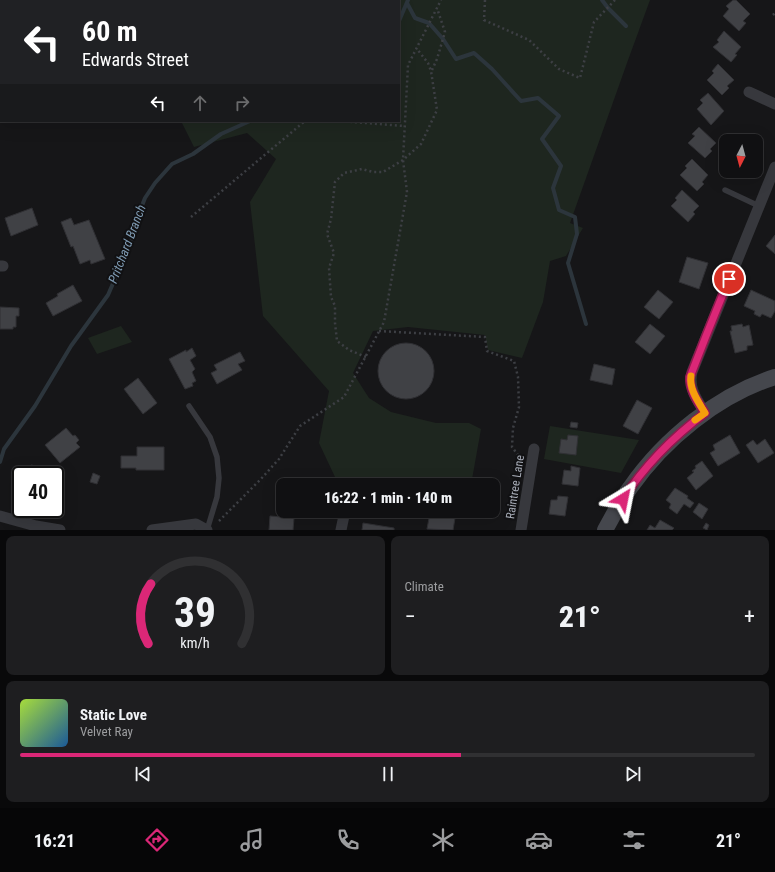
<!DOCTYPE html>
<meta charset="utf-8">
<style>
body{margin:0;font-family:"Roboto Condensed",sans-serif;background:#1e1e20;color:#f1f3f6;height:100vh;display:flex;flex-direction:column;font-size:15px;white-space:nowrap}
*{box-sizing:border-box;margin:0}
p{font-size:13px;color:#9c9d9f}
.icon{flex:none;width:22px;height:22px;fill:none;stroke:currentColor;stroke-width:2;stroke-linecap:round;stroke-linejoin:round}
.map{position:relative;height:530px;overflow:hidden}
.sheet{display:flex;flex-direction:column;gap:6px;padding:6px;background:#09090a;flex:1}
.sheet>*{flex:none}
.banner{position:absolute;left:0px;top:0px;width:400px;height:122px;box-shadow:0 4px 16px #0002,0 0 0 1px #303032;background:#202124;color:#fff;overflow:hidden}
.needle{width:26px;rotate:186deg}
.tools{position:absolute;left:719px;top:134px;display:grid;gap:8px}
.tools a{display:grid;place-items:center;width:44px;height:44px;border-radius:8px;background:#101012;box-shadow:0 4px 16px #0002,0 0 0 1px #303032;font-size:20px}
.speed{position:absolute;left:12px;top:466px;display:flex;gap:8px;font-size:20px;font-weight:700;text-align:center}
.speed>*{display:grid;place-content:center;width:52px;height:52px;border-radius:50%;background:#101012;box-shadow:0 4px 16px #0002,0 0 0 1px #303032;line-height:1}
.speed .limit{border:2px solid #111;border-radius:6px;background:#fff;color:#111}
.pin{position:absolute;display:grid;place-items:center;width:34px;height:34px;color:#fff;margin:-17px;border:2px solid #fff;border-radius:50%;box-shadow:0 1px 4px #0007}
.me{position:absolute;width:44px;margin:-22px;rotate:35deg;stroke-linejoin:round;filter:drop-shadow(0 0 3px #0008)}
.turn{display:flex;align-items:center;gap:14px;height:84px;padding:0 16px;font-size:18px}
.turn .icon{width:52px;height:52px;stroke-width:2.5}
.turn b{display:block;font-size:28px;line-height:34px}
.lanes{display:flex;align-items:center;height:38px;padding:0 16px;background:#0003;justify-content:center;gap:20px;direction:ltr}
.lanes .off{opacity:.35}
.big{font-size:30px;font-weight:800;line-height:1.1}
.sheet .card{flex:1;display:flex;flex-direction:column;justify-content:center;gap:6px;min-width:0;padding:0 14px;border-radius:8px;background:#1e1e20}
.sheet .dial{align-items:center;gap:0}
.dial svg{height:104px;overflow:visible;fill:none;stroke:#303032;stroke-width:7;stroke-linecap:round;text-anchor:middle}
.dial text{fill:#f1f3f6;stroke:none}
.song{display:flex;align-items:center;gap:12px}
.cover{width:48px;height:48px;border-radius:6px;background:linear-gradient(135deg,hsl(80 70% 55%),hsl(210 70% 35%))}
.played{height:4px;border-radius:2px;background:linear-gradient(90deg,#db2777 60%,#303032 60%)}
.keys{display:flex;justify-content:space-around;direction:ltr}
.heat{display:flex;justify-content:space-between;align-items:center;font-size:22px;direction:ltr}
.sheet .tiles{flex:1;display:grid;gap:6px;grid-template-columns:1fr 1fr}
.card:last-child{grid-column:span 2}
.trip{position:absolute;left:276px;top:478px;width:224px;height:40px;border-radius:8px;background:#101012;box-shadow:0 4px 16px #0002,0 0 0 1px #303032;font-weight:800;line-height:40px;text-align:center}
.dock{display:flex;height:64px;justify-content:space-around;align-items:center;background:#060607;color:#9c9d9f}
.dock .icon{width:28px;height:28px}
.dock .active{color:#db2777}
.dock b{font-size:18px;color:#f1f3f6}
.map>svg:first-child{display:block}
</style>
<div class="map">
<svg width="775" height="530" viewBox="0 0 775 530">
<rect width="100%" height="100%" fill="#161618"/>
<path fill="#1e261f" d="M231 0H650L627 63 570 223 583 228 566 256 550 261 543 302 522 358 488 350 485 335 408 327 373 331 353 373 369 398 391 412 436 423H469L481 429 471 485H405L335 477 319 443 329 391 263 316 250 202 276 159 247 133 194 147 181 121H399V1H234Z
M121 326 132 342 97 354 88 338Z
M550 426 639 440 621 473 544 459Z"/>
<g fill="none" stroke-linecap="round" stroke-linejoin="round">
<path stroke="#2c353c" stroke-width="4" d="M602 0 608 8 626 26
M407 3 415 18 429 23 443 39 456 59 474 53 492 69 521 101 538 98 559 116 542 139 561 166 553 188 559 210 575 217 577 234 568 263 586 324
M399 21 408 0
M0 462 4 449 35 406 71 346 108 295 131 242 134 226 145 198 155 183 172 164 193 154 221 134 250 121"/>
</g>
<path fill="#404145" stroke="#303034" d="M733 0H736L750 14 743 21 746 23 739 31 723 16 729 9 726 6Z
M724 31 741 47 735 54 737 55 731 62 713 47 719 42 717 40Z
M718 64 734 80 727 86 729 88 722 95 707 80 714 73 712 71Z
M708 93 724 111 711 125 697 109 703 103 700 100Z
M699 127 716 143 710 149 712 151 705 158 688 143 695 136 692 134Z
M692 159 708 175 702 182 704 184 697 191 680 175 687 168 685 166Z
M682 190 699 206 693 212 695 214 688 222 671 206 677 200 675 198Z
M32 208 38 225 11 236 5 218Z
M71 218 74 225 89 220 105 259 91 264 90 260 80 264 73 246 71 247 61 222Z
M775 235V254L766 246Z
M687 257 708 263 699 289 679 282Z
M73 285 82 301 53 316 46 303 58 296 57 294Z
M658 290 673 302 659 319 644 307Z
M751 290 775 301V311L771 318 762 314 760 317 754 314 755 311 744 306Z
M0 307 19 308V316H16V327H13V329H0Z
M650 324 665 336 650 354 635 342Z
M742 324 743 327 749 325 753 345 747 346V350L735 353 730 331H732L731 326Z
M378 371a28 28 0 1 1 56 0a28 28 0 1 1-56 0Z
M192 348 196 356 190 360 195 369 192 372 196 381 192 383 193 386 185 389 169 359 186 350V352Z
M240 352 245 361 238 364 242 370 217 384 211 373 217 370 214 365Z
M594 364 615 369 612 385 590 380Z
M138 378 157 403 143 414 124 389Z
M637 400 652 408 638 434 623 426Z
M571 422 578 423 577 428 570 427Z
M66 428 73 436 75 435 79 440 76 443 80 447 60 463 45 445Z
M568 435 578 436 576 455 559 453 561 439 567 440Z
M730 435 740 453 718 466 710 453 715 450 713 445Z
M765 439 774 453 758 463 746 445 753 440 757 445Z
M137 447H164V470H136V468H121V456H137Z
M702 461 713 476 696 490 687 478 694 472 692 471 696 468 695 466Z
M31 465 46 468 45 475H30Z
M571 466 580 468 578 486 562 484 564 470 571 471Z
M93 473 100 476 97 484 90 482Z
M675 488 688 496 687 498 694 503 690 508 684 504 677 514 669 508 671 504 666 500Z
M558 496 568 497 565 516 549 514 551 500H557Z
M699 503 708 509 702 519 693 512Z
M373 511H397L396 515Z
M430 513 455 518 453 530 427 529Z
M270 516 294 518 293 530H269Z
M660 520 674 528 672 530H647L650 525 655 528Z
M363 523 394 528V530H362Z
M706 523 709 525 707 530 703 528Z"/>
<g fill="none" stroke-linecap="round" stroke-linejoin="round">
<path stroke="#3d3f44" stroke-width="2.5" stroke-dasharray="2 3" stroke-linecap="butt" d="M485 0 484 20 529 40 559 69 580 78 594 22 615 0
M390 1V0
M773 15 775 13
M432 70 437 59 445 32 437 8
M340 121 404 126
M191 217 305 121
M379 331 485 337 487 351 514 361 518 377 519 407 513 428 512 447 521 459
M366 357 349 350 337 341 335 323V306L331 297 329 268 334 253 327 234 331 219 335 182 344 173 362 169 373 172H383L403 160 421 144 437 110 431 71 428 63 417 49
M219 521 260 480 279 459 300 426 344 397 384 322 407 192 403 160 408 65 441 0"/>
<path stroke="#37383d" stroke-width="5.5" d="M8 0 9 1
M725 190 759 206
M189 406 210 437 217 457 219 478 217 497 207 530"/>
<path stroke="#37383d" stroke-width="11" d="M749 92 775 104
M0 266H3
M705 413C697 400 688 388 692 372L775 167
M0 516 36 526 60 530
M152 530 196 524 207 530
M341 530 345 511
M521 530 534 449"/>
<path stroke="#45474d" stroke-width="16" d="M605 530C613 516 620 501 630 488 664 439 718 395 775 377"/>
</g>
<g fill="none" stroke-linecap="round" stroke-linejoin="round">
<g stroke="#8e194d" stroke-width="10">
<path id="route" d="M623 499C645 465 673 437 705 413 698 402 689 390 690 377L706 336 729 279"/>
</g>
<use href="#route" stroke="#db2777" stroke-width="7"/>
<path stroke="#f59e0b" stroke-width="7" d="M691 376C689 389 698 401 705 413L695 420"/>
</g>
<g text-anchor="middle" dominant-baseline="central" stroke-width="4" stroke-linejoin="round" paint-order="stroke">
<g font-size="12" fill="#a8adb8" stroke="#111113">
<text transform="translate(515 487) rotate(-81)">Raintree Lane</text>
</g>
<g font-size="13" font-style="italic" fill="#7f9bb3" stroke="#111113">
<text transform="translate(127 244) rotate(-69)">Pritchard Branch</text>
</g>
</g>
</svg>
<div class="tools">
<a><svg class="needle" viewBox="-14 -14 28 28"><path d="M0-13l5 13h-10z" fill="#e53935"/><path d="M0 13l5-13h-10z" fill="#9c9d9f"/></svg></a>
</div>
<div class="speed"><div class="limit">40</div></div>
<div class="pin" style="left:729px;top:279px;background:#d93025"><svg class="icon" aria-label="arrive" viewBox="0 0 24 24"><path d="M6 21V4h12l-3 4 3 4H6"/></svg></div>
<svg class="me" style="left:623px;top:499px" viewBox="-20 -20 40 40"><path d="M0-17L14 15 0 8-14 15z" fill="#db2777" stroke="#fff" stroke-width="4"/></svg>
<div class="trip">16:22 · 1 min · 140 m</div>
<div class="banner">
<div class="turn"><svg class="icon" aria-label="left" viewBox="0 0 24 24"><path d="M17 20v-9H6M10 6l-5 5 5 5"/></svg><div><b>60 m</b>Edwards Street</div></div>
<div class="lanes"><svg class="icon" aria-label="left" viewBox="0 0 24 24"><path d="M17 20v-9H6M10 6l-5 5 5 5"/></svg><svg class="icon off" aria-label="ahead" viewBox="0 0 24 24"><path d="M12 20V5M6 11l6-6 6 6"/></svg><svg class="icon off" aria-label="right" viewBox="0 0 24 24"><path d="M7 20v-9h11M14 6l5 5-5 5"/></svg></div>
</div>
</div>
<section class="sheet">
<div class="tiles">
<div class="card dial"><svg viewBox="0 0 100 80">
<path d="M14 69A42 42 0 1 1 86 69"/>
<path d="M14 69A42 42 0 0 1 16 23" stroke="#db2777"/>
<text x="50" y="56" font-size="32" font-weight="700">39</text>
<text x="50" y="72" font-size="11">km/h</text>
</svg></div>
<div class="card"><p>Climate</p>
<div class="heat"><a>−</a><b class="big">21°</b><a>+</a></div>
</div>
<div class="card">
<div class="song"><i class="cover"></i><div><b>Static Love</b><p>Velvet Ray</p></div></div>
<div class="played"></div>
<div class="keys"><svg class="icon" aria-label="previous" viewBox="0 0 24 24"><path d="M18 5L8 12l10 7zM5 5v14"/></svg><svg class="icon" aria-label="pause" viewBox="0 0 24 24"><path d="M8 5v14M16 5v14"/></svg><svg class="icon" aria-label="next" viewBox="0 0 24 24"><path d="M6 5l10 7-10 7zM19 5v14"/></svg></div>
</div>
</div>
</section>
<nav class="dock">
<b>16:21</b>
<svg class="icon active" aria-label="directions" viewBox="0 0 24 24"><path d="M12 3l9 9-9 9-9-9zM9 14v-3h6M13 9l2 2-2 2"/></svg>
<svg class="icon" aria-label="music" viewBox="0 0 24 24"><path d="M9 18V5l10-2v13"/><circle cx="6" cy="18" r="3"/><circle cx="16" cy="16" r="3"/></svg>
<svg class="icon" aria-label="phone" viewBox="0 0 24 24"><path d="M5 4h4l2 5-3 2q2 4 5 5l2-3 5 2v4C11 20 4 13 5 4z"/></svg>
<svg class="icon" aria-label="climate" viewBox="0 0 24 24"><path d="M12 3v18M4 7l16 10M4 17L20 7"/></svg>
<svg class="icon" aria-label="car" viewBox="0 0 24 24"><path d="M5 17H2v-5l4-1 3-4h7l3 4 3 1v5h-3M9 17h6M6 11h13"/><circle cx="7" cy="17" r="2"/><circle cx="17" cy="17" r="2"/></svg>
<svg class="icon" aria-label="filters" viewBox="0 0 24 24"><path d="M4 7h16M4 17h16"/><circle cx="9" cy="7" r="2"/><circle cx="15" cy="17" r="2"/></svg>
<b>21°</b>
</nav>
